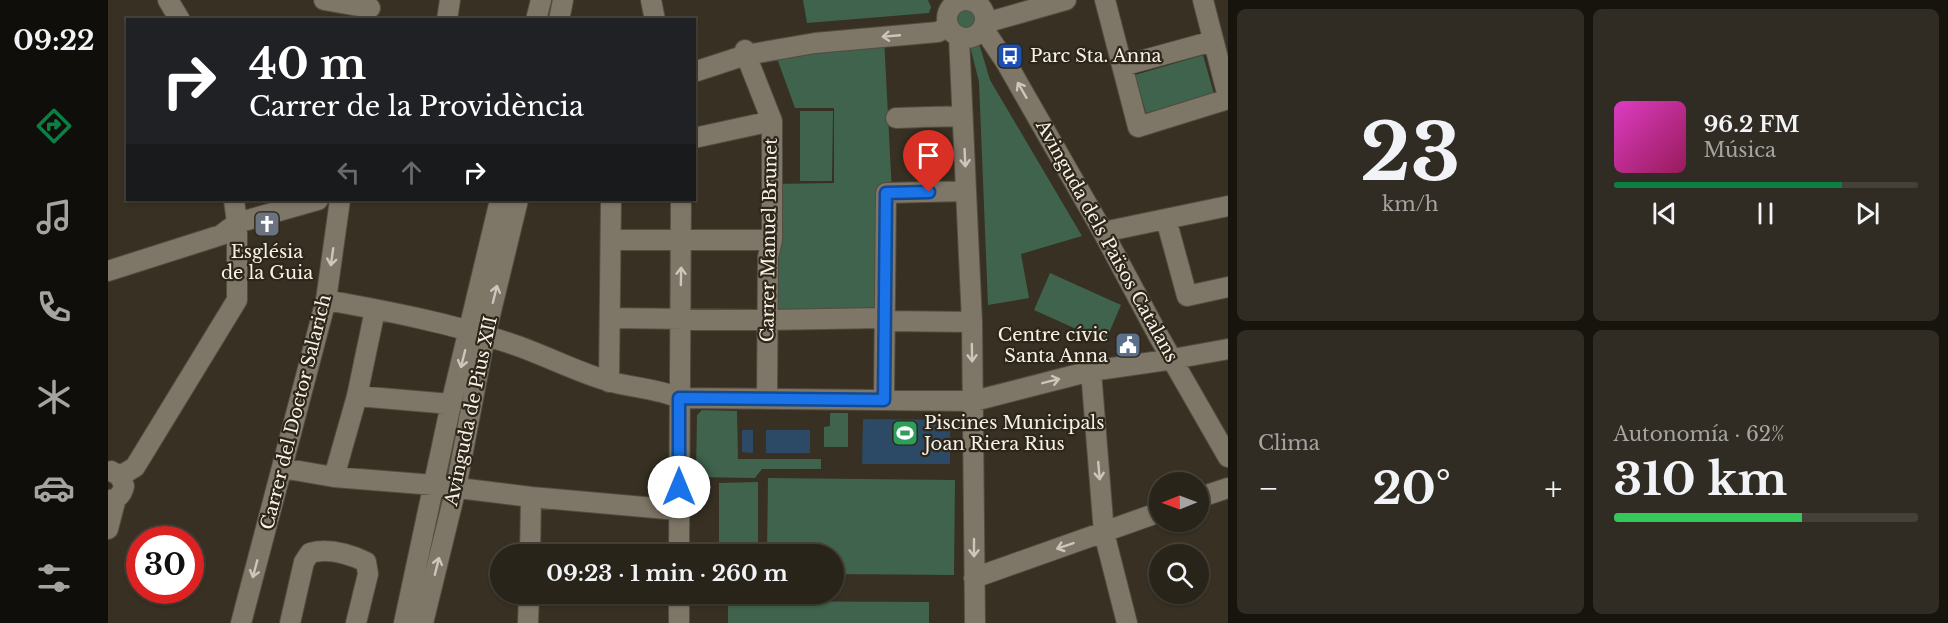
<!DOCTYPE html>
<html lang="es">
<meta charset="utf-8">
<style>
body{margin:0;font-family:"Libre Baskerville",serif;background:#312c23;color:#f1f3f6;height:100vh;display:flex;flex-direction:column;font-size:22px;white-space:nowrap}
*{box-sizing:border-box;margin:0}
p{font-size:20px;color:#a5a4a2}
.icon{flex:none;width:33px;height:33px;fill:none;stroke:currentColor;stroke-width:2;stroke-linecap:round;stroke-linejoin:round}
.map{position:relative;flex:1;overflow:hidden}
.panel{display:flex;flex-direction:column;gap:9px;padding:9px;background:#17140e;width:720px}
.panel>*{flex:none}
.top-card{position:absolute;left:18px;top:18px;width:570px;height:183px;border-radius:0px;box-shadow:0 2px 4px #0004,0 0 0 2px #454139;background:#202124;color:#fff;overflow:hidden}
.needle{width:39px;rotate:269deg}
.fabs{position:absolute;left:1041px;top:472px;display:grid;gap:12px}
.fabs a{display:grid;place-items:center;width:60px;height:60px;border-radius:50%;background:#29241a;box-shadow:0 2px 4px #0004,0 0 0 2px #454139;font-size:30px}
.speed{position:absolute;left:18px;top:526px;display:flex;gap:12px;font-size:30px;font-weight:700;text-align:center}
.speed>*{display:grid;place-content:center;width:78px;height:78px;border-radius:50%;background:#29241a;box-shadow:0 2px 4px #0004,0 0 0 2px #454139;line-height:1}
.speed .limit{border:9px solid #d22;background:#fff;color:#111}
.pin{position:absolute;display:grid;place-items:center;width:51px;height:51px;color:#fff;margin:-62px -26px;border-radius:50% 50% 50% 0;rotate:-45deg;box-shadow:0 0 6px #0007}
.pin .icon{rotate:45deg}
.me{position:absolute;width:66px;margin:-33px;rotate:0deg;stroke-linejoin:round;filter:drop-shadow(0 0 4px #0008)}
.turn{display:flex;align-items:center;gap:21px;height:126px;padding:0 24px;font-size:27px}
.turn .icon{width:78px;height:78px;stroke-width:2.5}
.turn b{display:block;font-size:42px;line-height:51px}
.lanes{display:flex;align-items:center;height:57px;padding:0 24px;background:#0003;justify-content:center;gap:30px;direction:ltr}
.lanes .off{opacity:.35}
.big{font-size:45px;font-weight:800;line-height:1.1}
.panel .widget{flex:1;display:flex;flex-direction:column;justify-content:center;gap:9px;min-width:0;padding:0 21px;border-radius:9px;background:#312c23}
.panel .dial{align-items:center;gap:0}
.dial b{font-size:78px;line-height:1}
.song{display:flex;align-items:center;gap:18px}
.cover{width:72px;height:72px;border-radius:9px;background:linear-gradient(135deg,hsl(310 70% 55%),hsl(330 70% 35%))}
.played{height:6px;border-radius:3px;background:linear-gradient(90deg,#0b8043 75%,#454139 75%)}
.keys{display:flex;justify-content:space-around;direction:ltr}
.heat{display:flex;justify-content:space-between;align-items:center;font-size:33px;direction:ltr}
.charge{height:9px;border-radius:4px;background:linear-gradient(90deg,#34c759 62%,#454139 0)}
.panel .tiles{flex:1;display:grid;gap:9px;grid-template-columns:repeat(2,1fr)}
.trip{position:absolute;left:382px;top:544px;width:354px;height:60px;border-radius:30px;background:#29241a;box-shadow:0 2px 4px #0004,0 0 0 2px #454139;font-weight:800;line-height:60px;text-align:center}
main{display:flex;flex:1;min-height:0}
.tab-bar{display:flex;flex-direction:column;width:108px;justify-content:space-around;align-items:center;background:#100e0a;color:#a5a4a2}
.tab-bar .icon{width:42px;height:42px}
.tab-bar .active{color:#0b8043}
.tab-bar b{font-size:27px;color:#f1f3f6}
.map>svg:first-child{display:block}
</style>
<main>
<nav class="tab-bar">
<b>09:22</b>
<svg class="icon active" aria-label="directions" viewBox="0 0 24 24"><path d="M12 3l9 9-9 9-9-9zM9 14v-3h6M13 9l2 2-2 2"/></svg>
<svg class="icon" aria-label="music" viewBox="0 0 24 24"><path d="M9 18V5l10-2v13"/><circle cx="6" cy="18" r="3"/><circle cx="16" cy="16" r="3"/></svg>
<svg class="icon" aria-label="phone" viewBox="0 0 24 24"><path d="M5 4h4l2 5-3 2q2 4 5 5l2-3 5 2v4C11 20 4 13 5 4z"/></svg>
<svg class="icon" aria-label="climate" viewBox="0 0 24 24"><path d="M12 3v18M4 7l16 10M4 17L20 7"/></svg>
<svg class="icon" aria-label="car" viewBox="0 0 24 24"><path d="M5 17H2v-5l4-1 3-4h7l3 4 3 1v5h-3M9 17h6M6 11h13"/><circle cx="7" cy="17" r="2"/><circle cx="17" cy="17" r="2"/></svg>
<svg class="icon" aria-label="filters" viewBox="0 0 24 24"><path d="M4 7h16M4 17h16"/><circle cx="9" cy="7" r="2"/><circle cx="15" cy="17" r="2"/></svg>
</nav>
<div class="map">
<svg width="1120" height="623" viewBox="0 0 1120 623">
<rect width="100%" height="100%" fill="#373023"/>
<path fill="#3f634c" d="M695 0H820L823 7 821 13 699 23Z
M847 20a11 11 0 1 1 22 0a11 11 0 1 1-22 0Z
M776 37 784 193 777 321 659 320 664 184 726 183V108H687L666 50Z
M871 43 882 80 974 236 913 254 921 298 880 305 871 82 862 46Z
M1095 55 1106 94 1038 113 1027 75Z
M692 111H725L724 181H692Z
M942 273 1013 305 997 342 926 310Z
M594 410 629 411 630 459H713V469H654L647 478 588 477 589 415Z
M722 413H740V447H716V427L722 426Z
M660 478 847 480 846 575 726 574V555H659Z
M650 482V555H611V483Z
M620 601 821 602V623H620Z"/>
<path fill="#2c4a65" d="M755 419 842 420V464H754Z
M634 430H645V453L634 452Z
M658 430H702V453H658Z"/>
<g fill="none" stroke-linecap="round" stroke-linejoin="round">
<g stroke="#524c41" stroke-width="22">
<path id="minor" d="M60 0 72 20
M216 0 262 8
M543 0 547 20
M997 0 1030 127 1120 99
M1095 0 1120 97
M839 19a19 19 0 1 1 38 0a19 19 0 1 1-38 0Z
M339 20 342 0
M428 20 433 0
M451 20 455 0
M877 23 958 0
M875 28 899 64 995 232 1050 335 1120 457
M851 37 864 322 867 623
M637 50 638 55 664 121V240L660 257 659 399
M1014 66 1105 41
M586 72 638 55 707 43 830 32 840 26
M788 118 854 116
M586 138 664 121
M1058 219 1079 296 1120 287
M995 232 1120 206
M503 240H664
M0 271 113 235 129 223 210 200
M218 300C279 311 342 323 401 343 435 354 466 371 500 381 524 388 548 388 571 398L866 401 983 371 1059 360 1120 349
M502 318 659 320 773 318 777 321 864 322
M983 371 996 533 1019 623
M501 382 503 200
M249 396 343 404
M776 400 778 193 858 191
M174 468 226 477 326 485 423 497 570 510
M12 476 27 467 129 300V223L126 200
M226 477 249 396 267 310
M1090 498 1120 488
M0 500C9 500 14 495 16 486L12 476 3 471
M0 529 8 498
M422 555 423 497
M571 555 573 200
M866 578 1052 512
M571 594V623
M133 623 218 300 232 200
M182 623 196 562 202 553C220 548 241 554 258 562L260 574 248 623
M296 623 343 404 392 200
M315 623 348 488 377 336 410 200
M420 623 421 594"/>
</g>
<use href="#minor" stroke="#7e7667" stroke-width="20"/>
</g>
<defs><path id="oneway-shaft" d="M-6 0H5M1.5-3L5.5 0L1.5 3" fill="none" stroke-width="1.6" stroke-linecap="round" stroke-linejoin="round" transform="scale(1.5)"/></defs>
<g stroke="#ccc6bc">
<use href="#oneway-shaft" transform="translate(783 36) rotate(175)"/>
<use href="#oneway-shaft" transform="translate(914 90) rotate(-120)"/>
<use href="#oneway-shaft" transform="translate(857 158) rotate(87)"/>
<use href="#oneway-shaft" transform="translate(224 257) rotate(98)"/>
<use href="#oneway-shaft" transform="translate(573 276) rotate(-89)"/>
<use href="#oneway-shaft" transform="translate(387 294) rotate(-76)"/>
<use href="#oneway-shaft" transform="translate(864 353) rotate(89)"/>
<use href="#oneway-shaft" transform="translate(355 359) rotate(104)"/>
<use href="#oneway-shaft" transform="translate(943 381) rotate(-14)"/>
<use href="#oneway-shaft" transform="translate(991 471) rotate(85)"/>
<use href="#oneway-shaft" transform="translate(957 546) rotate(161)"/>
<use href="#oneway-shaft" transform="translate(866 548) rotate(90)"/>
<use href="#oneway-shaft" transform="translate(329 566) rotate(-76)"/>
<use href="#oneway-shaft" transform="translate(147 569) rotate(105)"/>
</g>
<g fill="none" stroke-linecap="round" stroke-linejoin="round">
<g stroke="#114b97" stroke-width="15">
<path id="route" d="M571 487V398L776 400 778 193 821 192"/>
</g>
<use href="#route" stroke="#1a73e8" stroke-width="10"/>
</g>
<defs>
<g id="bus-square" transform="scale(1.35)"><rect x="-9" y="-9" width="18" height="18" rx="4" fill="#1a4fb4" stroke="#2d2619"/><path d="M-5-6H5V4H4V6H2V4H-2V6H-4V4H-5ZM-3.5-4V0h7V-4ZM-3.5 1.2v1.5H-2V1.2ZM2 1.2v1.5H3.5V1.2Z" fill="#fff"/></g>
<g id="church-square" transform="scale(1.35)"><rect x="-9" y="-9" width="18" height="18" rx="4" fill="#6b7280" stroke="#2d2619"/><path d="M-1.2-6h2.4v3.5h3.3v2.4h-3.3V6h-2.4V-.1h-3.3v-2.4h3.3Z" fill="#fff"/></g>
<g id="civic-square" transform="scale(1.35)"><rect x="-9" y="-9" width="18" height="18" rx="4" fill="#5c6f8a" stroke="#2d2619"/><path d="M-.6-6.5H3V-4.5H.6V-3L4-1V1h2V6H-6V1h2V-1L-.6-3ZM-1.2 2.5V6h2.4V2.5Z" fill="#fff"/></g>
<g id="stadium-square" transform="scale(1.35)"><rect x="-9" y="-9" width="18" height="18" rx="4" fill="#2e9e5b" stroke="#2d2619"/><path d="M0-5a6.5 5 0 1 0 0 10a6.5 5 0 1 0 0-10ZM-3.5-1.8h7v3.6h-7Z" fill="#fff"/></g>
</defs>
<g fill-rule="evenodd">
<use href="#bus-square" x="902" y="56"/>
<use href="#church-square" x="159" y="224"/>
<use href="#civic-square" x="1020" y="345"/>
<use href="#stadium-square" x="797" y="433"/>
</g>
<g text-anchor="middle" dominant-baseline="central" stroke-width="4.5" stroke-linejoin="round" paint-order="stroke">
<g font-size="18" fill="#f6f1e9" stroke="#2d2619" text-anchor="start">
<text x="922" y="56">Parc Sta. Anna</text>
<text x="159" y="252" text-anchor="middle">Església<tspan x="159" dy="21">de la Guia</tspan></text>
<text x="1000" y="335" text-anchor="end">Centre cívic<tspan x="1000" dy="21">Santa Anna</tspan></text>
<text x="816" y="423">Piscines Municipals<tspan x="816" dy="21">Joan Riera Rius</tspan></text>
</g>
<g font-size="18" fill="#f6f1e9" stroke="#2d2619">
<text transform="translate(661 240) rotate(-89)">Carrer Manuel Brunet</text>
<text transform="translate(999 241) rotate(61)">Avinguda dels Països Catalans</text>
<text transform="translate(363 411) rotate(-78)">Avinguda de Pius XII</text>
<text transform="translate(188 412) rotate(-76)">Carrer del Doctor Salarich</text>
</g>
</g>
</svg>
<div class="fabs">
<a><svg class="needle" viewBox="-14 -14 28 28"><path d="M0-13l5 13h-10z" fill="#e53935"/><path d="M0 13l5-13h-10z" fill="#a5a4a2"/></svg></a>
<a><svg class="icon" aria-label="search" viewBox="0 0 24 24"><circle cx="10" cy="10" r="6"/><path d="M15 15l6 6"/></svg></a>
</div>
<div class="speed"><div class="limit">30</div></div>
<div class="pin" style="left:821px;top:192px;background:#d93025"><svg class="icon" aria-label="arrive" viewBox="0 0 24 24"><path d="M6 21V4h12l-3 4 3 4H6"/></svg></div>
<svg class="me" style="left:571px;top:487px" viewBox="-20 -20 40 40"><circle r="19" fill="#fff"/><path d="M0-13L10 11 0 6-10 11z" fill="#1a73e8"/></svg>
<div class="trip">09:23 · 1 min · 260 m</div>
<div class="top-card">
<div class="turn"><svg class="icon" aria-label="right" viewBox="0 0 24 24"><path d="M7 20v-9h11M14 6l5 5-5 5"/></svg><div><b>40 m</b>Carrer de la Providència</div></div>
<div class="lanes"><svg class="icon off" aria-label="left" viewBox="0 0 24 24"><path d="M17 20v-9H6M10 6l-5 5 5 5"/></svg><svg class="icon off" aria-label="ahead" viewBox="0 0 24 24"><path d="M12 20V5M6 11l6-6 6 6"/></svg><svg class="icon" aria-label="right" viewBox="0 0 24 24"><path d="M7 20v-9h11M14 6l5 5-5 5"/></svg></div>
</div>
</div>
<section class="panel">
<div class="tiles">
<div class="widget dial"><b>23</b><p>km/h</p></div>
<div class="widget">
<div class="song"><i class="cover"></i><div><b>96.2 FM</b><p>Música</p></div></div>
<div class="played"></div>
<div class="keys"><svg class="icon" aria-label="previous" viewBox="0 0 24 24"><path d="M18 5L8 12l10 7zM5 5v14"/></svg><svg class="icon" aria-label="pause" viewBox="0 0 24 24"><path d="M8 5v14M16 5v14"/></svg><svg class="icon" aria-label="next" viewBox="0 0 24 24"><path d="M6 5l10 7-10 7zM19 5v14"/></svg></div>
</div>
<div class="widget"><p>Clima</p>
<div class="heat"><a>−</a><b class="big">20°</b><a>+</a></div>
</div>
<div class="widget"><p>Autonomía · 62%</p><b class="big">310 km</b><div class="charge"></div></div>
</div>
</section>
</main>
